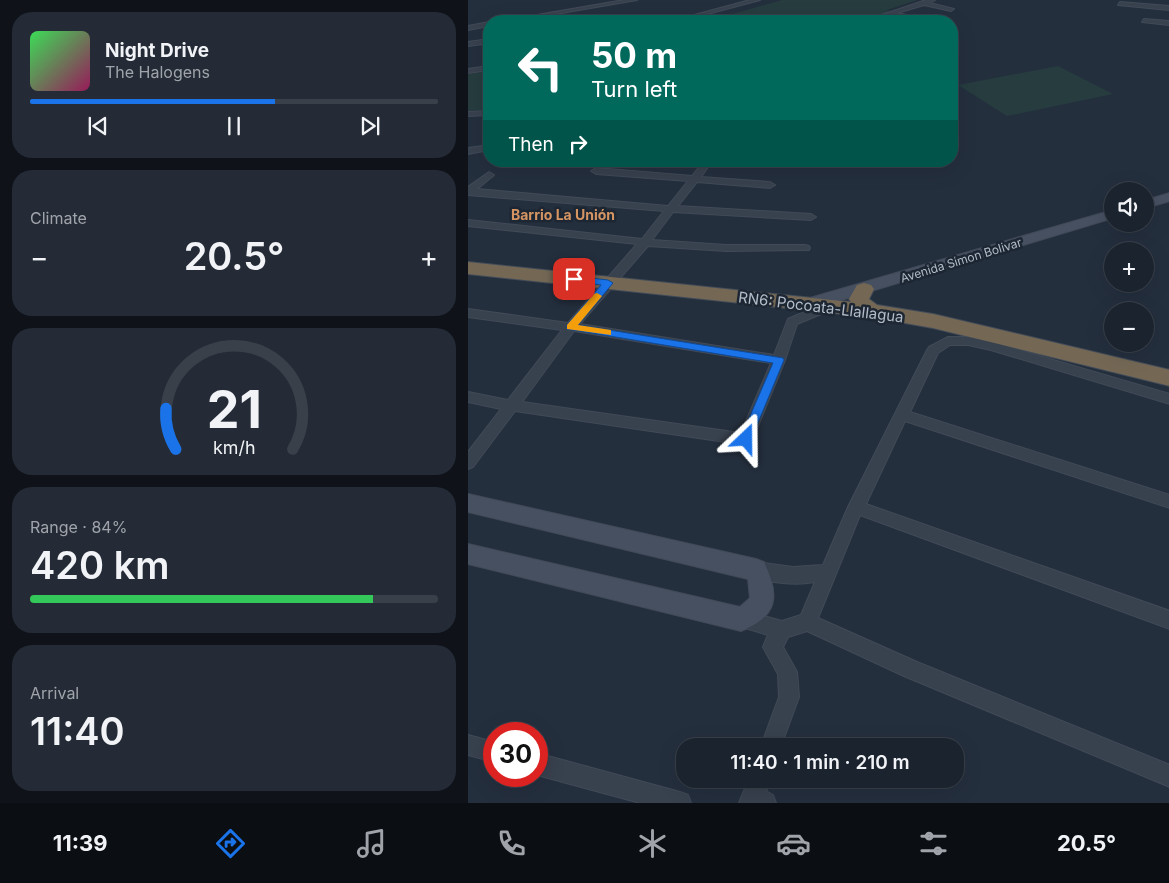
<!DOCTYPE html>
<meta charset="utf-8">
<style>
body{margin:0;font-family:Inter,sans-serif;background:#242b36;color:#f1f3f6;height:100vh;display:flex;flex-direction:column;font-size:19px;white-space:nowrap}
*{box-sizing:border-box;margin:0}
p{font-size:16px;color:#a0a4aa}
.icon{flex:none;width:28px;height:28px;fill:none;stroke:currentColor;stroke-width:2;stroke-linecap:round;stroke-linejoin:round}
.map{position:relative;flex:1;overflow:hidden}
.side{display:flex;flex-direction:column;gap:12px;padding:12px;background:#0f1319;width:468px}
.side>*{flex:none}
.top-card{position:absolute;left:15px;top:15px;width:475px;height:152px;border-radius:20px;box-shadow:0 5px 20px #0002,0 0 0 1px #39404a;background:#00695c;color:#fff;overflow:hidden}
.controls{position:absolute;left:636px;top:182px;display:grid;gap:10px}
.controls a{display:grid;place-items:center;width:50px;height:50px;border-radius:50%;background:#1b232e;box-shadow:0 5px 20px #0002,0 0 0 1px #39404a;font-size:25px}
.speed{position:absolute;left:15px;top:722px;display:flex;gap:10px;font-size:25px;font-weight:700;text-align:center}
.speed>*{display:grid;place-content:center;width:65px;height:65px;border-radius:50%;background:#1b232e;box-shadow:0 5px 20px #0002,0 0 0 1px #39404a;line-height:1}
.speed .limit{border:8px solid #d22;background:#fff;color:#111}
.pin{position:absolute;display:grid;place-items:center;width:42px;height:42px;color:#fff;margin:-21px;border-radius:10px;box-shadow:0 2px 8px #0006}
.me{position:absolute;width:55px;margin:-28px;rotate:23deg;stroke-linejoin:round;filter:drop-shadow(0 0 4px #0008)}
.turn{display:flex;align-items:center;gap:18px;height:105px;padding:0 25px;font-size:22px}
.turn .icon{width:65px;height:65px;stroke-width:2.5}
.turn b{display:block;font-size:35px;line-height:42px}
.then{display:flex;align-items:center;height:48px;padding:0 25px;background:#0003;gap:10px;font-size:19px}
.big{font-size:38px;font-weight:600;line-height:1.1}
.side .tile{flex:1;display:flex;flex-direction:column;justify-content:center;gap:8px;min-width:0;padding:0 18px;border-radius:20px;background:#242b36}
.side .dial{align-items:center;gap:0}
.dial svg{height:130px;overflow:visible;fill:none;stroke:#39404a;stroke-width:7;stroke-linecap:round;text-anchor:middle}
.dial text{fill:#f1f3f6;stroke:none}
.song{display:flex;align-items:center;gap:15px}
.cover{width:60px;height:60px;border-radius:8px;background:linear-gradient(135deg,hsl(130 70% 55%),hsl(330 70% 35%))}
.played{height:5px;border-radius:2px;background:linear-gradient(90deg,#1a73e8 60%,#39404a 60%)}
.keys{display:flex;justify-content:space-around;direction:ltr}
.heat{display:flex;justify-content:space-between;align-items:center;font-size:28px;direction:ltr}
.charge{height:8px;border-radius:4px;background:linear-gradient(90deg,#34c759 84%,#39404a 0)}
.trip{position:absolute;left:208px;top:738px;width:288px;height:50px;border-radius:20px;background:#1b232e;box-shadow:0 5px 20px #0002,0 0 0 1px #39404a;font-weight:600;line-height:50px;text-align:center}
.dock{display:flex;height:80px;justify-content:space-around;align-items:center;background:#0b0e12;color:#a0a4aa}
.dock .icon{width:35px;height:35px}
.dock .active{color:#1a73e8}
.dock b{font-size:22px;color:#f1f3f6}
main{display:flex;flex:1;min-height:0}
.map>svg:first-child{display:block}
</style>
<main>
<section class="side">
<div class="tile">
<div class="song"><i class="cover"></i><div><b>Night Drive</b><p>The Halogens</p></div></div>
<div class="played"></div>
<div class="keys"><svg class="icon" aria-label="previous" viewBox="0 0 24 24"><path d="M18 5L8 12l10 7zM5 5v14"/></svg><svg class="icon" aria-label="pause" viewBox="0 0 24 24"><path d="M8 5v14M16 5v14"/></svg><svg class="icon" aria-label="next" viewBox="0 0 24 24"><path d="M6 5l10 7-10 7zM19 5v14"/></svg></div>
</div>
<div class="tile"><p>Climate</p>
<div class="heat"><a>−</a><b class="big">20.5°</b><a>+</a></div>
</div>
<div class="tile dial"><svg viewBox="0 0 100 80">
<path d="M14 69A42 42 0 1 1 86 69"/>
<path d="M14 69A42 42 0 0 1 8 44" stroke="#1a73e8"/>
<text x="50" y="56" font-size="32" font-weight="700">21</text>
<text x="50" y="72" font-size="11">km/h</text>
</svg></div>
<div class="tile"><p>Range · 84%</p><b class="big">420 km</b><div class="charge"></div></div>
<div class="tile"><p>Arrival</p><b class="big">11:40</b></div>
</section>
<div class="map">
<svg width="702" height="803" viewBox="0 0 702 803">
<rect width="100%" height="100%" fill="#242f3e"/>
<path fill="#263c3f" d="M314 0H449L419 10 423 12 394 21H240Z
M590 66 645 94 539 116 490 85Z
M21 71V110L0 111V74Z"/>
<g fill="none" stroke-linecap="round" stroke-linejoin="round">
<g stroke="#414a57" stroke-width="2">
<path id="street" d="M156 0H169L47 21H35Z
M282 0H292L213 21H204Z
M458 0H467L462 3 486 9 483 11 456 5 429 13 458 19V21L422 15 404 21H396Z
M652 2 702 6V10L650 5Z
M156 18 162 21H154Z
M676 19 702 21V25L674 22Z
M21 22V26L0 30V26Z
M21 39V63H20L17 61 15 44 0 46V42Z
M21 66V70L0 73V69Z
M21 111V115L0 116V112Z
M21 145V150L0 154V148Z
M238 161 242 164 233 177 302 182 307 185 302 188 229 182 210 206 343 214 348 217 343 220 205 212 184 240 258 245H337L341 246 342 248 341 250 258 251 180 246 112 324 306 355 320 319 357 303H365L367 306 365 309 329 324 317 360 283 443 278 445 47 411 5 467 0 469V452L33 409 0 402V392L40 400 94 330 0 317V309L100 323 169 244 0 226V220L174 239 196 211 0 195V187L21 172 26 175 9 189 200 206 220 181 128 174 123 171 128 168 224 176 235 162ZM106 331 303 363 273 433 54 402Z
M480 337H500L524 342 702 394V404L523 350 500 345H482L470 353 442 412 702 495V508L437 421 398 504 702 611V629L392 515 350 618 449 662 702 765V787L436 676 339 631 320 637 315 647 329 672 331 697 313 746H293L311 697 310 674 295 647 300 635 267 625 264 619 267 613 273 610 314 621 333 615 347 582C327 586 302 583 282 576L279 570 282 564 288 562 325 567 355 565 380 507 459 350 461 347Z
M0 735 26 742V762L0 755Z
M69 753 212 792 220 795 223 803H172L69 775Z
M281 779H303L298 791 305 795 308 803H271Z"/>
</g>
<g stroke="#414a57" stroke-width="2">
<path id="secondary" d="M702 193V201L678 208V200Z
M645 210V218L347 308H335L333 304 335 300Z
M0 494 288 559 296 562C312 596 310 616 273 631L0 564V544L272 607 282 598 280 579 0 512Z"/>
</g>
<g stroke="#434c59" stroke-width="2">
<path id="highway" d="M0 262 383 302 381 299 389 285 396 283 403 285 406 289 401 299 409 305 465 314 702 370V386L465 328 403 317 0 274Z"/>
</g>
<use href="#street" fill="#38414e" fill-rule="evenodd"/>
<use href="#secondary" fill="#465061" fill-rule="evenodd"/>
<use href="#highway" fill="#746855" fill-rule="evenodd"/>
</g>
<path fill="#1a73e8" stroke="#114b97" d="M106 276 140 280 145 283 110 325 315 358 316 360 282 442H274L272 439 305 363 99 329V325L133 285 102 281 101 279Z"/>
<path fill="#f59e0b" d="M129 293 134 296 110 325 143 330V335L99 329V325L126 294Z"/>
<g text-anchor="middle" dominant-baseline="central" stroke-width="5" stroke-linejoin="round" paint-order="stroke">
<g font-size="12" fill="#b4bcc9" stroke="#1d2633">
<text transform="translate(493 260) rotate(-17)">Avenida Simon Bolivar</text>
</g>
<g font-size="14" font-weight="bold" fill="#d59563" stroke="#1d2633">
<text x="95" y="214">Barrio La Unión</text>
</g>
<g font-size="15" fill="#b4bcc9" stroke="#1d2633">
<text transform="translate(353 307) rotate(7)">RN6: Pocoata-Llallagua</text>
</g>
</g>
</svg>
<div class="controls">
<a><svg class="icon" aria-label="sound" viewBox="0 0 24 24"><path d="M4 9h4l5-4v14l-5-4H4zM17 9q2 3 0 6"/></svg></a>
<a>+</a>
<a>−</a>
</div>
<div class="speed"><div class="limit">30</div></div>
<div class="pin" style="left:106px;top:279px;background:#d93025"><svg class="icon" aria-label="arrive" viewBox="0 0 24 24"><path d="M6 21V4h12l-3 4 3 4H6"/></svg></div>
<svg class="me" style="left:278px;top:439px" viewBox="-20 -20 40 40"><path d="M0-17L14 15 0 8-14 15z" fill="#1a73e8" stroke="#fff" stroke-width="4"/></svg>
<div class="trip">11:40 · 1 min · 210 m</div>
<div class="top-card">
<div class="turn"><svg class="icon" aria-label="left" viewBox="0 0 24 24"><path d="M17 20v-9H6M10 6l-5 5 5 5"/></svg><div><b>50 m</b>Turn left</div></div>
<div class="then">Then<svg class="icon" aria-label="right" viewBox="0 0 24 24"><path d="M7 20v-9h11M14 6l5 5-5 5"/></svg></div>
</div>
</div>
</main>
<nav class="dock">
<b>11:39</b>
<svg class="icon active" aria-label="directions" viewBox="0 0 24 24"><path d="M12 3l9 9-9 9-9-9zM9 14v-3h6M13 9l2 2-2 2"/></svg>
<svg class="icon" aria-label="music" viewBox="0 0 24 24"><path d="M9 18V5l10-2v13"/><circle cx="6" cy="18" r="3"/><circle cx="16" cy="16" r="3"/></svg>
<svg class="icon" aria-label="phone" viewBox="0 0 24 24"><path d="M5 4h4l2 5-3 2q2 4 5 5l2-3 5 2v4C11 20 4 13 5 4z"/></svg>
<svg class="icon" aria-label="climate" viewBox="0 0 24 24"><path d="M12 3v18M4 7l16 10M4 17L20 7"/></svg>
<svg class="icon" aria-label="car" viewBox="0 0 24 24"><path d="M5 17H2v-5l4-1 3-4h7l3 4 3 1v5h-3M9 17h6M6 11h13"/><circle cx="7" cy="17" r="2"/><circle cx="17" cy="17" r="2"/></svg>
<svg class="icon" aria-label="filters" viewBox="0 0 24 24"><path d="M4 7h16M4 17h16"/><circle cx="9" cy="7" r="2"/><circle cx="15" cy="17" r="2"/></svg>
<b>20.5°</b>
</nav>
